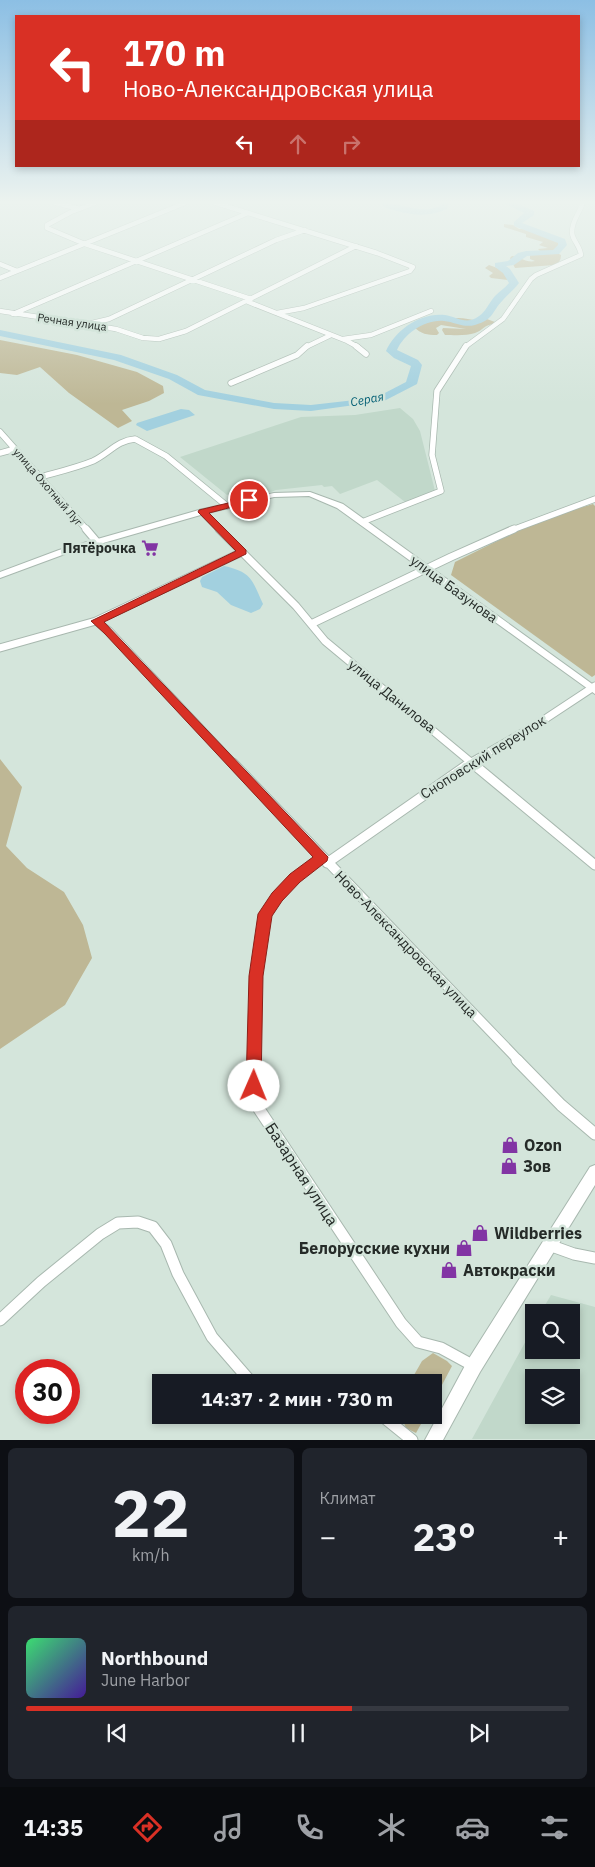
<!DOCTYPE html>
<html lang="ru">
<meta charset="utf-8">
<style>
body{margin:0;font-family:"IBM Plex Sans",sans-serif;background:#20242c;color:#f1f3f6;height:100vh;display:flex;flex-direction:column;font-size:19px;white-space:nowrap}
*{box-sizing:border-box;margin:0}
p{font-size:16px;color:#9ea1a6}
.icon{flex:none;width:28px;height:28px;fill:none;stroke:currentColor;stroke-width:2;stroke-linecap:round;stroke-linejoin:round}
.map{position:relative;height:1440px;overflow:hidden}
.sheet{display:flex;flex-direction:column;gap:8px;padding:8px;background:#0d0f14;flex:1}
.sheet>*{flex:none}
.guide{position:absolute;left:15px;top:15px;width:565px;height:152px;border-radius:0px;box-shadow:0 2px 8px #0003;background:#d93025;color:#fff;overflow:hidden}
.buttons{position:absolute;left:525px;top:1304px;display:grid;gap:10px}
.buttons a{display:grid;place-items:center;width:55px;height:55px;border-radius:0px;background:#171b24;box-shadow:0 2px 8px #0003;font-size:25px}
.speed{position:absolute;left:15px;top:1359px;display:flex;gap:10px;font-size:25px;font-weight:700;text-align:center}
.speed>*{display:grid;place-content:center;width:65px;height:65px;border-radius:50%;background:#171b24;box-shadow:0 2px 8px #0003;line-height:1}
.speed .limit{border:8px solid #d22;background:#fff;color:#111}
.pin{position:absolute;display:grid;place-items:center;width:42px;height:42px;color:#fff;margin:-21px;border:2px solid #fff;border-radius:50%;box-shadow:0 1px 5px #0007}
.me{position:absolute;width:55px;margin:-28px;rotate:1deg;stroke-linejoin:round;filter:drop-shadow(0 0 4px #0008)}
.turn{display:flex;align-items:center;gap:18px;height:105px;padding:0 25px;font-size:22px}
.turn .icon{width:65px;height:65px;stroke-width:2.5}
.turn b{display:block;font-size:35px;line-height:42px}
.lanes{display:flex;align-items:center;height:48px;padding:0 25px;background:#0003;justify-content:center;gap:25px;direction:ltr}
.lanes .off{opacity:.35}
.big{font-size:38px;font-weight:700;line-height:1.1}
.sheet .card{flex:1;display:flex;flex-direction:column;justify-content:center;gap:8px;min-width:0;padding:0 18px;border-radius:8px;background:#20242c}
.sheet .dial{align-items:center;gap:0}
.dial b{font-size:65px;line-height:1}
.song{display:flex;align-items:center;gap:15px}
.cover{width:60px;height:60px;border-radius:8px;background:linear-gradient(135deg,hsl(140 70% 55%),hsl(260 70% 35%))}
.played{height:5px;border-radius:2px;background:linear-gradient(90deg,#d93025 60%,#363941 60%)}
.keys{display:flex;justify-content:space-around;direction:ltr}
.heat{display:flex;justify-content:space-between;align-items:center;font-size:28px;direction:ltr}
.sheet .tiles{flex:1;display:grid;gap:8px;grid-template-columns:1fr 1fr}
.card:last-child{grid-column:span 2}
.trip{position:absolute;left:152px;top:1374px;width:290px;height:50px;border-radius:0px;background:#171b24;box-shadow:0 2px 8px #0003;font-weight:700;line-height:50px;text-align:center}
.menu{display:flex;height:80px;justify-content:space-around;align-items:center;background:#090b0e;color:#9ea1a6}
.menu .icon{width:35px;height:35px}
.menu .selected{color:#d93025}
.menu b{font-size:22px;color:#f1f3f6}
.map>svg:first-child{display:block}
</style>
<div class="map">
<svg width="595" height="1440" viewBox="0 0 595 1440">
<rect width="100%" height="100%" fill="#d4e5db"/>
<path fill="#c1d8ca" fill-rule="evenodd" d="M400 408 413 419 420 431 435 491 405 502 377 480 340 494 332 486 324 487 322 485 276 490 266 494 253 484 227 495 180 457 301 417 355 415Z
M551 1295 595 1307V1439H472L534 1326V1350H571V1312H541ZM534 1378H571V1415H534Z"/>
<path fill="#beb795" d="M504 224 513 225 519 229 530 228 541 231 561 241 562 244 553 251 541 252 538 249 548 248 539 245 543 242 526 237V234L504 227Z
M532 253 559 254 561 255C561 260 559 263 554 265L515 268 510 258 512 256C521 257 526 263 535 261L530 259V254Z
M489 265 506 271 511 278 508 280 491 278 489 276 493 273 485 268Z
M430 318C440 320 449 318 458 318 468 318 477 323 484 318L495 322 494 324C483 325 484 330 475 333 467 336 454 335 445 335L442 330 443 328 466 329 441 325 436 328 439 333 437 335C427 335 421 334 414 327L415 324 422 321 431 322 428 320Z
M0 340 77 355 137 372 163 386 164 393 149 401 122 410 132 421 118 428 69 393 40 367 17 375 0 373Z
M593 504 595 506V675L592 677 451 575 455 562 511 534 549 517Z
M0 759 22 787 6 846 27 868 64 892 83 925 92 958 65 1005 0 1049Z
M433 1353 447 1361 452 1366 434 1400V1382H410L422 1361Z
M401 1415H426L416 1433 406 1428Z"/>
<path fill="#a2d0df" d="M181 409 189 410 195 415 147 431 136 425 137 423Z
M224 566C252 572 252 580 263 604L260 609 251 613 231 605 217 592 202 587 200 581 202 577Z"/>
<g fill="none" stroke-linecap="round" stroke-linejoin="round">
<path fill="#a2d0df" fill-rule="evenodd" d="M382 203C402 203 420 215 440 206L441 203H449L447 209C426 219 405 214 384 207Z
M504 203H515L534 211V215L522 223 565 239 567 245 559 254 527 256 514 265 506 266 510 269 519 283C514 290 508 294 503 300 491 312 495 319 475 325 463 328 455 322 444 321 425 319 404 334 397 350L418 360 422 365 417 384 384 401 311 411 274 409 198 395 169 379 114 360 0 336V330L121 355 177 375 205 390 274 403 311 405 355 400 381 395 406 382 411 366 394 358 386 351C395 330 421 312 445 315 453 316 462 322 471 320 485 316 487 305 495 296 500 291 505 288 509 283L503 273 495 267V263L508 261 518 253 526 251 553 250 558 245V243L514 226V222L524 213Z"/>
<g stroke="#a8b8af" stroke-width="5.5">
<path id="street-far4" d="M56 203 80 209
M95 203 71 212 47 225V228L85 244 251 299
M216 203 377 253 413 267 410 271 304 308 277 313
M0 264 17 271
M0 278 185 203
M246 301 347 341 358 347
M0 311 116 329 143 338 159 339 186 331 356 246
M13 314 248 213
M92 323 109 319 276 240 305 230
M343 339 371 335 431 311
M306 347 331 335
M465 347 503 319 531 279 536 275 581 255C580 247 576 244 573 237 569 226 579 213 583 203"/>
</g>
<g stroke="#a8b8af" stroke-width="7">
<path id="street-far3" d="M356 346 366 354
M231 383 297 355 307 346
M0 432 87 530
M0 453 15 449
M40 477C58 472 76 468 93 461 108 454 118 440 135 439L166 456 227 506
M202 512 220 530
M362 522 441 491 432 455 437 391 466 346
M512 530 595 499"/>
</g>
<g stroke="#a8b8af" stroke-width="9">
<path id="street-far2" d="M86 529 97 542
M219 529 296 606 325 641 473 764
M96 621 109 631 234 764
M311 624 451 557 514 529
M0 648 96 621 242 552
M468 764 536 725 595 686"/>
</g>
<g stroke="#a8b8af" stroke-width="11">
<path id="street-far1" d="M233 763 519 1061
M472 763 595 865
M327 863 470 763
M254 1061 256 976 265 915 277 897 295 878 322 857"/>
</g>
<g stroke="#a8b8af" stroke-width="13">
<path id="street" d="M254 1060V1086L259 1109 401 1323 418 1342 441 1348 474 1366
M517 1060 561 1105 595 1134
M549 1245 574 1254 595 1258
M0 1320 41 1282 100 1234 118 1223 138 1222 153 1227 166 1244 178 1274 212 1337 251 1382
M381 1415 412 1440"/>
</g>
<g stroke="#a8b8af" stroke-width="2">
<path id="secondary" d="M310 492 343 504 595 686V694L337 508 309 496 274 497 204 514 65 554 0 578V572L59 550 199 510 274 493Z
M595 1165V1185L480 1372 443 1440H425L468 1360 590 1167Z"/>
</g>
<use href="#street-far4" stroke="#fff" stroke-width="4.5"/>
<use href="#street-far3" stroke="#fff" stroke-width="5.5"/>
<use href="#street-far2" stroke="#fff" stroke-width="7"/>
<use href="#street-far1" stroke="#fff" stroke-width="9"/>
<use href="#street" stroke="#fff" stroke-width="11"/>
<use href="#secondary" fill="#fff" fill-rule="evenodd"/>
</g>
<linearGradient id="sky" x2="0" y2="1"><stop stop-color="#8cbfe4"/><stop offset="0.5" stop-color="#ecf3ef"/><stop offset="1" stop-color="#ecf3ef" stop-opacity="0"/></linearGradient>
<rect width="595" height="404" fill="url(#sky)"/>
<path fill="#d93025" stroke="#8d1f18" d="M249 498H252V502L209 513 246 550V554L104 622 328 857 327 861 300 882 282 901 272 916 263 976 261 1086 259 1092 254 1094 248 1092 246 1086 249 976 258 914 272 893 290 874 313 857 105 634 91 621 236 551 198 512 199 510Z"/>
<defs>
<g id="supermarket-bare" transform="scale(1.35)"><path d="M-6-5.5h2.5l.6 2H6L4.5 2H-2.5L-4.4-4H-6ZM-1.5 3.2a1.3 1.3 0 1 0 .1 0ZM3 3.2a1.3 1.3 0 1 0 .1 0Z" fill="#8234a4" stroke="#d4e5db" stroke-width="2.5" paint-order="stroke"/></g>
<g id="shop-bare" transform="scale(1.35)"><path d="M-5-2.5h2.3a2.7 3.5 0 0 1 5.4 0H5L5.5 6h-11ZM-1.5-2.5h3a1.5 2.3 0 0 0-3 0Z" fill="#8234a4" stroke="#d4e5db" stroke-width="2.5" paint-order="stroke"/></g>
</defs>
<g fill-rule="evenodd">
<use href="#supermarket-bare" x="150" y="548"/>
<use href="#shop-bare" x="510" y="1145"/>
<use href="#shop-bare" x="509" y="1166"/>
<use href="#shop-bare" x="480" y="1233"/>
<use href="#shop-bare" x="464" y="1248"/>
<use href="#shop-bare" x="449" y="1270"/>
</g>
<g text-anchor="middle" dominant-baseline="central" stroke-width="5" stroke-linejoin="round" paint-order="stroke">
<g font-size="11" fill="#252b28" stroke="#d4e5db">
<text transform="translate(72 322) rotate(8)">Речная улица</text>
<text transform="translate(48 487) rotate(49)">улица Охотный Луг</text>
</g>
<g font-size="12" font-style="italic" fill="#005e74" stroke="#d4e5db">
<text transform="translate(367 399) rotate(-11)">Серая</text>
</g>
<g font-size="14" font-weight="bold" fill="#252b28" stroke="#d4e5db" text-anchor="end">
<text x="136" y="548">Пятёрочка</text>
</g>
<g font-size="14" fill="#252b28" stroke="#d4e5db">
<text transform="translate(454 589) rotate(36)">улица Базунова</text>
<text transform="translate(392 696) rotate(39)">улица Данилова</text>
<text transform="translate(483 757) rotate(-32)">Сноповский переулок</text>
<text transform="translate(406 944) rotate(46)">Ново-Александровская улица</text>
</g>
<g font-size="16" font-weight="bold" fill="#252b28" stroke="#d4e5db" text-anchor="start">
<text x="524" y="1145">Ozon</text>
<text x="523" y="1166">Зов</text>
<text x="494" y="1233">Wildberries</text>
<text x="450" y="1248" text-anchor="end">Белорусские кухни</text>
<text x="463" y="1270">Автокраски</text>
</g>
<g font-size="16" fill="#252b28" stroke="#d4e5db">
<text transform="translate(302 1174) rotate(57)">Базарная улица</text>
</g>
</g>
</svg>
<div class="buttons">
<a><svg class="icon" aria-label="search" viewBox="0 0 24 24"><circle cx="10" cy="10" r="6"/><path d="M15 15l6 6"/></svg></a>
<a><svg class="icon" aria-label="layers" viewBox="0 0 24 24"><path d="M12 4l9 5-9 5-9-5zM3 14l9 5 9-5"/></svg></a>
</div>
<div class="speed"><div class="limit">30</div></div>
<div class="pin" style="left:249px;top:500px;background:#d93025"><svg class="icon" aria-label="arrive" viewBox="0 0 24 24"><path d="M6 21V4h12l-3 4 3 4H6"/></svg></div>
<svg class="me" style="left:254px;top:1086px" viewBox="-20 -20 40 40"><circle r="19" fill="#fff"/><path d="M0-13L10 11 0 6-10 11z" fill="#d93025"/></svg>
<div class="trip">14:37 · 2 мин · 730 m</div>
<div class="guide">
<div class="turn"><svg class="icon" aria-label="left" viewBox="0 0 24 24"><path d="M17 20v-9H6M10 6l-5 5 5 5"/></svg><div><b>170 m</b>Ново-Александровская улица</div></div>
<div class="lanes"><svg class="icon" aria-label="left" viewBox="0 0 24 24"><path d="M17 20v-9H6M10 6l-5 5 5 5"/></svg><svg class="icon off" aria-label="ahead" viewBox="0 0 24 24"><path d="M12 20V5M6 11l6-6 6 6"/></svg><svg class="icon off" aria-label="right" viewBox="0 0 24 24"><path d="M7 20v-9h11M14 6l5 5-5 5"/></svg></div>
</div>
</div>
<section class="sheet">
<div class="tiles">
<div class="card dial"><b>22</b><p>km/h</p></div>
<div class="card"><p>Климат</p>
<div class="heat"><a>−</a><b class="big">23°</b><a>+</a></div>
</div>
<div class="card">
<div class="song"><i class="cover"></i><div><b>Northbound</b><p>June Harbor</p></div></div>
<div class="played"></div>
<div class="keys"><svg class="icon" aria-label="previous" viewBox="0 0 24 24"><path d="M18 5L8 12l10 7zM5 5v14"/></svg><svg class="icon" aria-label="pause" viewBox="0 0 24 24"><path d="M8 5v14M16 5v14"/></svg><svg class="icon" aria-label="next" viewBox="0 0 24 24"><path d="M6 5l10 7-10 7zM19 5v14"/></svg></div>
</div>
</div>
</section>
<nav class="menu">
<b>14:35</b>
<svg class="icon selected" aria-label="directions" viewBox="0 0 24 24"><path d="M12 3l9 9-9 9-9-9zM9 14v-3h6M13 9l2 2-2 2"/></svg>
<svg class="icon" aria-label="music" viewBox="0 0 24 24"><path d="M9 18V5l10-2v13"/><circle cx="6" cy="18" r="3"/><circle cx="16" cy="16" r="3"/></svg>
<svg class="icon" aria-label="phone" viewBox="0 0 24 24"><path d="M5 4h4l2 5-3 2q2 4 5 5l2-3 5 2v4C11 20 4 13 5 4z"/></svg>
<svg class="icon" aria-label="climate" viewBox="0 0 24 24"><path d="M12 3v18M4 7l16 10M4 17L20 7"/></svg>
<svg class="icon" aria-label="car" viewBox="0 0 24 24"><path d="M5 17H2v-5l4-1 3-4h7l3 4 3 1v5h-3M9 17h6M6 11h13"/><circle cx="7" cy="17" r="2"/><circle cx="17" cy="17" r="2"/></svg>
<svg class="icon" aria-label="filters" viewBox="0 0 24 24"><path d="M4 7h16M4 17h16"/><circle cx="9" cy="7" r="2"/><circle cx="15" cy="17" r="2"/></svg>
</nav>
